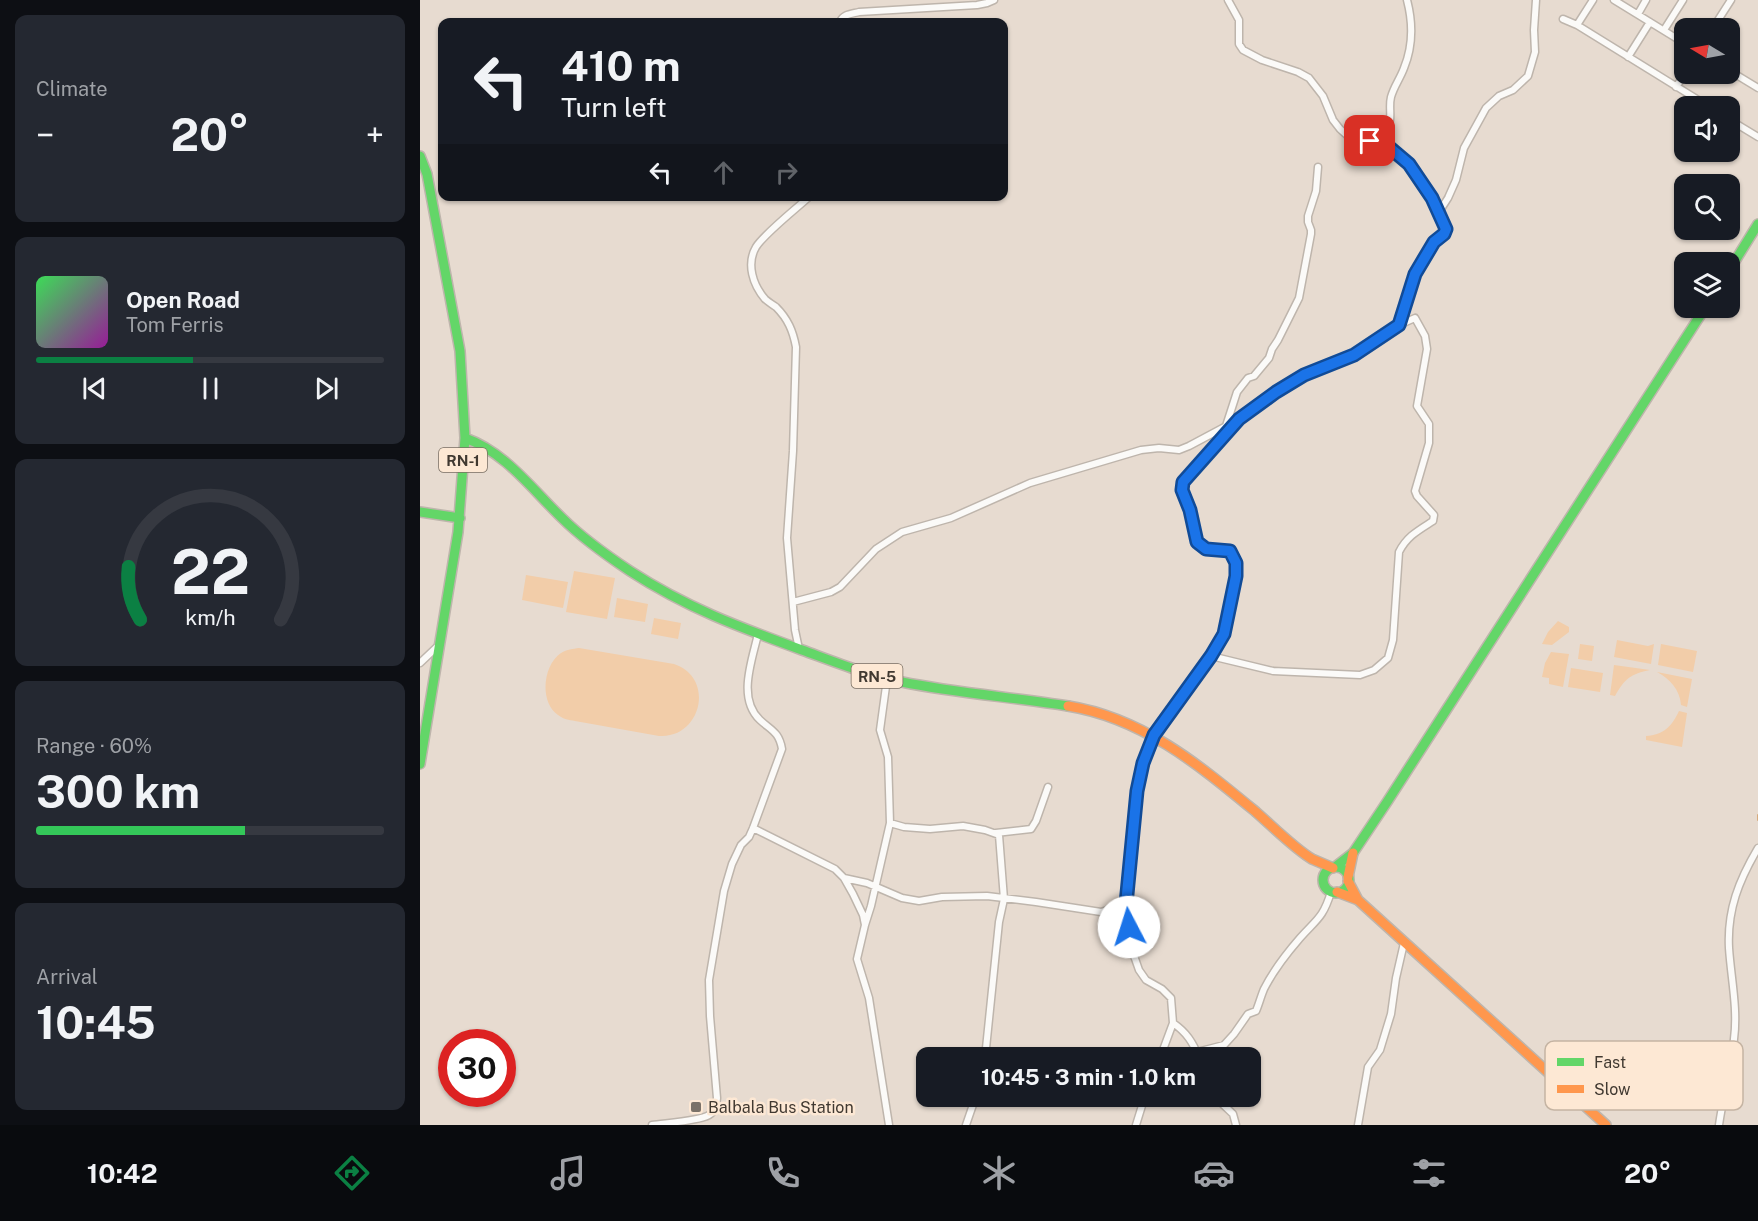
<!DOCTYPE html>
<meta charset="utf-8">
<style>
body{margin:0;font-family:"Public Sans",sans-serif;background:#242831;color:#f1f3f6;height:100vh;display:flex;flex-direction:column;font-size:22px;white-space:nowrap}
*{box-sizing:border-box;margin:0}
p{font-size:20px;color:#9ea1a6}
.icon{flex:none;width:33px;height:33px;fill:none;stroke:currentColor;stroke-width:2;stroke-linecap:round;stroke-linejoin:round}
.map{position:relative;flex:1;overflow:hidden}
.details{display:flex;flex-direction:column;gap:15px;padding:15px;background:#0d0f14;width:420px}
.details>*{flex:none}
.hud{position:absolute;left:18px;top:18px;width:570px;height:183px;border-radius:12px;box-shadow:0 2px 4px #0004;background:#171b24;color:#f1f3f6;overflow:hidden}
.needle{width:39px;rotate:280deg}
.buttons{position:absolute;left:1254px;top:18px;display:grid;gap:12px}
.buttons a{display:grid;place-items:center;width:66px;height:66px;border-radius:12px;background:#171b24;box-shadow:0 2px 4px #0004;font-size:30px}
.speed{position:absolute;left:18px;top:1029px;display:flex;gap:12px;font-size:30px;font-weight:700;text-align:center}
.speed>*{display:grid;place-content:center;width:78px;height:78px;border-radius:50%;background:#171b24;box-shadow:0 2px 4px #0004;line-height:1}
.speed .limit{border:9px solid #d22;background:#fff;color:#111}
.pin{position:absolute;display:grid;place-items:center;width:51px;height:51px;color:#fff;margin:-26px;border-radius:12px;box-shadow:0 3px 9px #0006}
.me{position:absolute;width:66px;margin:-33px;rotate:355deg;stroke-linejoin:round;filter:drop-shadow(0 0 4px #0008)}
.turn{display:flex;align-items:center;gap:21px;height:126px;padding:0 24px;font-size:27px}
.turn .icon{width:78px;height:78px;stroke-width:2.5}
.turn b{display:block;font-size:42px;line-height:51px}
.lanes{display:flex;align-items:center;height:57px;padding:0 24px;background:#0003;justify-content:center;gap:30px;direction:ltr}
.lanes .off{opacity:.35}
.big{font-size:45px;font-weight:700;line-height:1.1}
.details .card{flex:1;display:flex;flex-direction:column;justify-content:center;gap:9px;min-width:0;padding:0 21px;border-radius:12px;background:#242831}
.details .dial{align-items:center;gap:0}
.dial svg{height:156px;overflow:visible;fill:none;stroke:#363941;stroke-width:7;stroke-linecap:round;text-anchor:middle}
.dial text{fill:#f1f3f6;stroke:none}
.song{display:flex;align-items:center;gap:18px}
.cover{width:72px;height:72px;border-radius:9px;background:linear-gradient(135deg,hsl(130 70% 55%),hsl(300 70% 35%))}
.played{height:6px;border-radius:3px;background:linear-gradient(90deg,#0b8043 45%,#363941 45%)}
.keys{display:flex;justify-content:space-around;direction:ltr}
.heat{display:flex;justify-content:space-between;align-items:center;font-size:33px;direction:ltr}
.charge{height:9px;border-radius:4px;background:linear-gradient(90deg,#34c759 60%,#363941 0)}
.trip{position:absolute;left:496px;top:1047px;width:345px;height:60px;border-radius:12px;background:#171b24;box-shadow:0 2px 4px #0004;font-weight:700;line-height:60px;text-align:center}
.tabs{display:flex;height:96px;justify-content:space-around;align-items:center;background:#090b0e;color:#9ea1a6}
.tabs .icon{width:42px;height:42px}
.tabs .selected{color:#0b8043}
.tabs b{font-size:27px;color:#f1f3f6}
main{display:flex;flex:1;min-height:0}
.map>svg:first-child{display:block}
</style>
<main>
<section class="details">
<div class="card"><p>Climate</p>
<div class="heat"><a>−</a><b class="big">20°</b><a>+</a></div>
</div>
<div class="card">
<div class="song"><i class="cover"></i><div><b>Open Road</b><p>Tom Ferris</p></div></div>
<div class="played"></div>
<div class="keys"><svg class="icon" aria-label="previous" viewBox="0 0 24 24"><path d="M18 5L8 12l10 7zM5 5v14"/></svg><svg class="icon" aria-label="pause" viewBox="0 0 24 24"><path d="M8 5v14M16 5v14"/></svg><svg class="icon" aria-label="next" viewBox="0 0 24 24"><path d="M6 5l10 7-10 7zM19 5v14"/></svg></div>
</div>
<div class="card dial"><svg viewBox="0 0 100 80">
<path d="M14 69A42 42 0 1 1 86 69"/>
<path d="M14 69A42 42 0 0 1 8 42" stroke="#0b8043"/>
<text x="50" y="56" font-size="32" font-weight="700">22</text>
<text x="50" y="72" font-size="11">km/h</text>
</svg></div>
<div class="card"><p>Range · 60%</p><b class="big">300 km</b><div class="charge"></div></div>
<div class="card"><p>Arrival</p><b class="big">10:45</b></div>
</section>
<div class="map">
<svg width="1338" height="1125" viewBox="0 0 1338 1125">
<rect width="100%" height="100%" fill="#e7dbd0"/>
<path fill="#f2cda9" d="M154 571 195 578 187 619 146 612Z
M106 575 148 582 143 608 102 600Z
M197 598 228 604 225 622 194 617Z
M234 618 261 623 258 639 231 634Z
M1138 621 1149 627V632L1132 645 1122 644 1128 632Z
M1197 640 1228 646 1234 644 1231 664 1194 657Z
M1160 644 1174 646 1172 661 1158 659Z
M1241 644 1277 651 1273 672 1238 665Z
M159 648 254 664C296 678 281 739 239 736L155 721C149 720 143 719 138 715 119 702 123 665 141 653 147 649 153 649 159 648Z
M1131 652 1149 654 1143 687 1129 684V678L1122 677 1125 663Z
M1194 665 1230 670C1211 674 1205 678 1195 696L1190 695Z
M1151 668 1183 673 1180 692 1148 687Z
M1237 672 1272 679 1267 707 1261 705C1260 690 1250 679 1237 672Z
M1259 711 1267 713 1262 747 1226 740V736C1244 735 1252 726 1259 711Z"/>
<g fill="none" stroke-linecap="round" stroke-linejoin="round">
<path stroke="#d6ab7e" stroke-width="2" d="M1338 815V820"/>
<g stroke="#beb5ac" stroke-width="9">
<path id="street" d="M808 0 819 20V44L823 50 842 60 878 72 889 78 903 96 913 120 920 129 930 138 941 143 955 140 963 142 989 164 1012 198 1026 229 1024 234 1014 242 995 274 979 325
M1194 0 1264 43
M1218 14 1226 0
M1143 19 1157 25 1288 106
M420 22C423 14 431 14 439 12L557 5 567 3 574 0
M1157 25 1173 0
M1293 28 1311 0
M1244 30 1263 0
M1208 57 1230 22
M1310 71 1338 88
M1256 87 1265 74
M1310 120 1338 137
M963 142C965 135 969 128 970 120 971 112 969 105 971 97 974 86 980 79 984 68 993 46 993 23 987 0
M1019 212 1028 198 1036 180 1044 148 1066 108 1079 96 1093 90 1108 76 1115 52 1114 30 1116 0
M806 426 817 392 828 378 834 376 849 358 852 349 858 340 879 298 891 234V230L888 222V216L896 191 898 167
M373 602 411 592 420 587 456 549 482 532 531 518 610 483 721 450 739 448 759 450 769 446 814 422
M379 649 375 630 367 538 373 451 376 347C373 331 368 319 356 307 352 304 348 302 345 299 333 285 326 264 336 247 345 233 376 209 390 196
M0 663 19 645
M470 823 484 827 510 829 543 826 565 830 579 835 584 899 579 922 565 1058
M333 828 415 869 424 878 433 894 443 915 445 925 437 959 449 998 469 1125
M576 833 611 829 616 821 628 787
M424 878 447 883 482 898 499 901 522 897 567 896 616 902 681 912 706 904
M445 925 451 906 470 823 468 757 460 730 467 679
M753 1023C766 1032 773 1042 779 1058
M777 1052 804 1045 814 1034 828 1014 836 1011C839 1004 841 996 844 989 853 971 867 953 880 938 897 919 903 918 911 892
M740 1058 753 1023 751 998 742 989 726 980 719 970 712 950 706 904 717 791 723 763 734 735 791 656 804 635 816 576V563L810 551 786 549 777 542 769 510 762 490 763 482 819 419 856 392 884 375 934 355 979 325 995 318 1005 336 1007 349 997 406 1009 424V443L995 491 997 496 1014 515 1013 521C999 530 987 536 979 552L973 640 968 658 954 670 940 675 853 671 791 656
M794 1096 813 1114 816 1125
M232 1125C245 1123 280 1121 289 1115 296 1111 296 1105 297 1098L290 1016 289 980 304 891 312 864 321 845 329 837 333 828 362 749C359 732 352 731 340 720 317 698 332 661 338 634
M546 1125 556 1096
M716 1125 725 1096
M938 1125 948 1067 960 1050 971 1014 976 978 984 943
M1299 1125C1303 1096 1311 1068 1314 1039 1318 1009 1311 978 1309 948 1307 910 1319 880 1338 848"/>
</g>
<g stroke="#beb5ac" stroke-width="12">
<path id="fast" d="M0 156 7 174 40 351 45 438 38 532 0 764
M1310 269 1338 224
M45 438C85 452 112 489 142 518 162 538 186 555 210 571 267 608 319 627 382 650 415 662 447 675 482 682 536 693 592 697 648 706
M0 512 40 518
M915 867 933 853 967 802 1285 308
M903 880a13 13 0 1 1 26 0a13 13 0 1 1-26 0Z"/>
</g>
<g stroke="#beb5ac" stroke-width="12">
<path id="slow" d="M648 706C723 718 779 765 836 812 852 826 875 849 892 859 899 862 906 865 913 868
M928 877 933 853
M928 881 938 900 1186 1125
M917 892 938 900"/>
</g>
<use href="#street" stroke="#fbfaf8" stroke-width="6"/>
<use href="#fast" stroke="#63d668" stroke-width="9"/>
<use href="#slow" stroke="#ff974d" stroke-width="9"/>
</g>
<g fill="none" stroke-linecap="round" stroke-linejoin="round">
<g stroke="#114b97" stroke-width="15">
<path id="route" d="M709 927 706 904 717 791 723 763 734 735 791 656 804 634 816 576V563L810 551 786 549 777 542 770 510 762 490 763 482 819 419 856 392 884 375 934 355 979 325 995 274 1014 242 1024 234 1026 229 1012 198 989 164 963 142 956 140 950 141"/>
</g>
<use href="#route" stroke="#1a73e8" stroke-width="10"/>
</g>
<rect fill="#7b7269" stroke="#fde8d4" stroke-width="2" x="270" y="1101" width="12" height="12" rx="3"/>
<g text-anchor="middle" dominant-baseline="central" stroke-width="5" stroke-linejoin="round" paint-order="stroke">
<g fill="#fde8d4" stroke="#796e62" stroke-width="1.5">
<rect x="19" y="448" width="48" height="24" rx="4.5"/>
<rect x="431.5" y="664" width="51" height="24" rx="4.5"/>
</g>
<g font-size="15" font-weight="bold" fill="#413931">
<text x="43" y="460">RN-1</text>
<text x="457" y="676">RN-5</text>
</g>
<g font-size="16" fill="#413931" stroke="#fde8d4" text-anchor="start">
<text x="288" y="1107">Balbala Bus Station</text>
</g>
</g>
<rect x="1125" y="1041" width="198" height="69" rx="9" fill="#fde8d4" stroke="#c5b4a3" stroke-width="1.5"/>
<rect x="1137" y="1058" width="27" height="8" fill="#63d668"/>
<rect x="1137" y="1085" width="27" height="8" fill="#ff974d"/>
<g font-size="16" fill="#413931">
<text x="1174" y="1068">Fast</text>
<text x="1174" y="1095">Slow</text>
</g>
</svg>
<div class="buttons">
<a><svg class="needle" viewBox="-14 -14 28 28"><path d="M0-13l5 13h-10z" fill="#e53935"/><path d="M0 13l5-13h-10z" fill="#9ea1a6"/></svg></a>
<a><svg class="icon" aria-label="sound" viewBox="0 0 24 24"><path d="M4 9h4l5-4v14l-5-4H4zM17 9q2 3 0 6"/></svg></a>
<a><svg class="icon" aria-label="search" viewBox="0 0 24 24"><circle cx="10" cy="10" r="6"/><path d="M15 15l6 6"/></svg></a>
<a><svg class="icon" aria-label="layers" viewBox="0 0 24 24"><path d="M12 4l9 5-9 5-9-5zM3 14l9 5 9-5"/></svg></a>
</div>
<div class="speed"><div class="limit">30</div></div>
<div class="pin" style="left:950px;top:141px;background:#d93025"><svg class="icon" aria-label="arrive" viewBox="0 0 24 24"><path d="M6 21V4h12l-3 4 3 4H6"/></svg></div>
<svg class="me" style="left:709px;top:927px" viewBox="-20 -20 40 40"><circle r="19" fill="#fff"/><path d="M0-13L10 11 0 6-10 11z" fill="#1a73e8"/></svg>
<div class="trip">10:45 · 3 min · 1.0 km</div>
<div class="hud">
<div class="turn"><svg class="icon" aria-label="left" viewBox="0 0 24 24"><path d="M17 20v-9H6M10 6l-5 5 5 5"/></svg><div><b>410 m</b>Turn left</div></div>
<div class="lanes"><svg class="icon" aria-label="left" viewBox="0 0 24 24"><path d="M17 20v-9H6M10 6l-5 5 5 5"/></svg><svg class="icon off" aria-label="ahead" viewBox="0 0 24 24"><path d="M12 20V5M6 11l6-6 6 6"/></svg><svg class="icon off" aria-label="right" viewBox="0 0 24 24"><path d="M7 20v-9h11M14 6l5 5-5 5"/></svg></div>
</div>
</div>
</main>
<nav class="tabs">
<b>10:42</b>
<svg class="icon selected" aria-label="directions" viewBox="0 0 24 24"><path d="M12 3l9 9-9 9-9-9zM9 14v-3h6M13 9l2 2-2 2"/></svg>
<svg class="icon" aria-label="music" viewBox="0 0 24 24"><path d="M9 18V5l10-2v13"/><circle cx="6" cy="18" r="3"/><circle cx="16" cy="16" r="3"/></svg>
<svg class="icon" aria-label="phone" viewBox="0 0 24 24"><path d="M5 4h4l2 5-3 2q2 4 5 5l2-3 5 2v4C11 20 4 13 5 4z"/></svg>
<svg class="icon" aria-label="climate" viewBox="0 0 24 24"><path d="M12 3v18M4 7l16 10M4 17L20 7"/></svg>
<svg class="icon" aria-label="car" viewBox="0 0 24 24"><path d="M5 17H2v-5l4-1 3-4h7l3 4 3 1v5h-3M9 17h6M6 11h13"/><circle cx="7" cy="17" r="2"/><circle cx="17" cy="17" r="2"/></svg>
<svg class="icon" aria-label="filters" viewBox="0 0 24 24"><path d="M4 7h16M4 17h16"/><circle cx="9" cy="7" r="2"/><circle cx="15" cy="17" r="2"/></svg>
<b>20°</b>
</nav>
